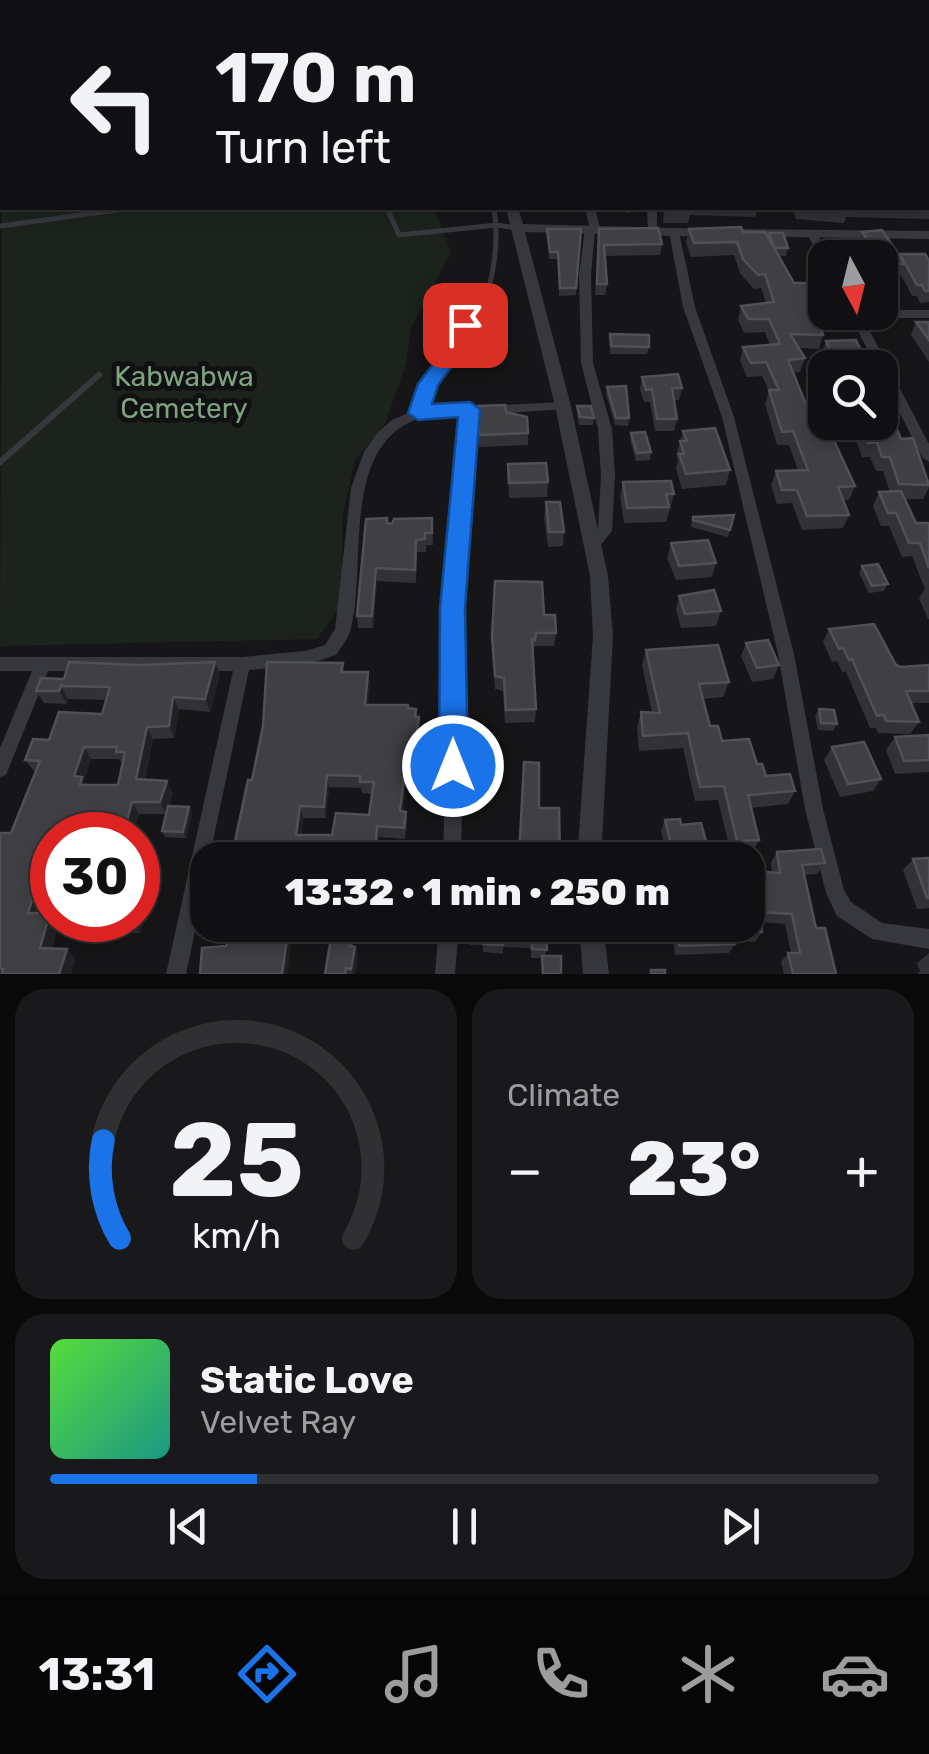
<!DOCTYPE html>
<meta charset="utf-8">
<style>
body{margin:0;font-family:Rubik,sans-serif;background:#19191b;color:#f1f3f6;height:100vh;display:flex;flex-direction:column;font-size:38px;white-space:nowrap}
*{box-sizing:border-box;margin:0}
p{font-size:32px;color:#9c9d9f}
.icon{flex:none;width:55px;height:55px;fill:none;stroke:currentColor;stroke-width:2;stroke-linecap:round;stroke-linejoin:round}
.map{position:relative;height:974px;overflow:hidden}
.side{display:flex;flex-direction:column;gap:15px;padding:15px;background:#09090a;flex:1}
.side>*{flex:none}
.hud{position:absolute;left:0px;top:0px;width:930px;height:210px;box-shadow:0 5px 15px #0003,0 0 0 2px #303032;background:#101012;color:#f1f3f6;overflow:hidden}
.needle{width:65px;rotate:173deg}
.buttons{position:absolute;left:808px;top:240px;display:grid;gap:20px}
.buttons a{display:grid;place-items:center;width:90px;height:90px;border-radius:20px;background:#101012;box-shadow:0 5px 15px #0003,0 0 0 2px #303032;font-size:50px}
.speed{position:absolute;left:30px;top:812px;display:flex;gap:20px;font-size:50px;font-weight:700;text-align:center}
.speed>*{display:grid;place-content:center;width:130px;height:130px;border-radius:50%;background:#101012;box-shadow:0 5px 15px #0003,0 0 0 2px #303032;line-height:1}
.speed .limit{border:15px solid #d22;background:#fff;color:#111}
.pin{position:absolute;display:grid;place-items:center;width:85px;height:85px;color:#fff;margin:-42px;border-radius:20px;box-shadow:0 5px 15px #0006}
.me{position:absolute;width:110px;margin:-55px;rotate:0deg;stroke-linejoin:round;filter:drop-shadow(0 0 8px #0008)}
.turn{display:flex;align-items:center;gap:35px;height:210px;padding:0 50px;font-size:45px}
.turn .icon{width:130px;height:130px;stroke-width:2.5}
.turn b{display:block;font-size:70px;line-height:85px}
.big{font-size:75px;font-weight:800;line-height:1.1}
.side .tile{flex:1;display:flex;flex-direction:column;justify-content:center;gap:15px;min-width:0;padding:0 35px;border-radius:30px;background:#19191b}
.side .dial{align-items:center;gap:0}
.dial svg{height:260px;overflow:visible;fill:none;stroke:#303032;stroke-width:7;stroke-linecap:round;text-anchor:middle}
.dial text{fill:#f1f3f6;stroke:none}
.song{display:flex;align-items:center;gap:30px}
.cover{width:120px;height:120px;border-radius:15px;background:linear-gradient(135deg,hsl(110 70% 55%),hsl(170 70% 35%))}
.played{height:10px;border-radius:5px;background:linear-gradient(90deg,#1a73e8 25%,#303032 25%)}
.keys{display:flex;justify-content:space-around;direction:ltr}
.heat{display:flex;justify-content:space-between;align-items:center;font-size:55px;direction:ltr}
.side .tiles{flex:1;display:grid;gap:15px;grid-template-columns:1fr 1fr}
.tile:last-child{grid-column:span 2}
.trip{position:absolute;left:190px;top:842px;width:575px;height:100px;border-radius:30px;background:#101012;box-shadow:0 5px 15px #0003,0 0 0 2px #303032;font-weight:800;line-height:100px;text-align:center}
.tab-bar{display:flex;height:160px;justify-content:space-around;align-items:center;background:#060607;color:#9c9d9f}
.tab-bar .icon{width:70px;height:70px}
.tab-bar .active{color:#1a73e8}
.tab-bar b{font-size:45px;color:#f1f3f6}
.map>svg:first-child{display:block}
</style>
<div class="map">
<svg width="929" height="974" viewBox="0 0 929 974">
<rect width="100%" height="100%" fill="#161618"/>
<path fill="#1c231d" d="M2 131V208H434L451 252 411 328 406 364 385 424 355 460 343 513 342 604 317 639 0 646Z"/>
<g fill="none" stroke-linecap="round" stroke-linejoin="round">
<path stroke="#37383d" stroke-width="5" d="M387 208 399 235 497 225 516 228
M0 226 117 210
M435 375 452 353 451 338C458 331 468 324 474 316 495 291 499 239 494 208"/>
<path stroke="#37383d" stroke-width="6" d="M418 413 428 384 437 372
M0 462 99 375"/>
<path fill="#37383d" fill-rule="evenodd" d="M2 124V130L0 131V125Z
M585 208H595L600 228 595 231 591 275 593 363 612 429 615 476 612 531 599 547H589L587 543 598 529 601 476 598 429 581 363 579 275 585 228 589 225Z
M647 208H657V233L653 234 648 231Z
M674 229 679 232 695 307 734 417 794 654 823 809 844 890 851 902 882 923 929 929V949L872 939 837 916 826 893 805 809 778 654 722 417 683 307 669 232Z
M812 231 817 234 830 258H825V261L820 258 807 234Z
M880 310H929V318H863L929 444V462L922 457 880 374V368H877L848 312H880Z
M563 402 568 403 569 406 568 409 475 415C452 562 465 711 461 860H443C448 711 437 563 463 415 448 416 430 414 417 419 340 448 367 565 351 628 349 638 341 647 336 655L305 665 249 670 209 860H208V870L186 974H166L233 671H48L6 775 0 777V748L32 671H0V657H242L305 651 325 645 335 629 351 488 364 452 377 433 392 420 418 409Z
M439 925H459L455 974H435Z"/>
<path fill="#37383d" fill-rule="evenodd" d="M506 208H518L523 224 712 229 719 233 712 237 525 232 571 406 608 576 613 636 601 860H577L593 636 590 576 555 406Z
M743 229 929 231V239L738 236V230Z
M579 925H603L609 974H583Z"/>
</g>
<path fill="#323236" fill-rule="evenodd" d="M929 39V219L846 217 844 223 796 219 792 208H928Z
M614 208H631L630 213 613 211Z
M664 208H758L755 217 690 215 688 223H663Z
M547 229H581L576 295 559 296 558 259H549Z
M689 229 743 232 768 237 769 233 788 248 786 256H778L794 283 840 314 835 328H821L823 335 819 349 799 348 805 358 800 372 793 373 818 434 855 486 849 500H843L849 515 843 528 802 530 792 503 777 504 771 485 776 471 798 470 789 445H777L765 404 769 391 762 376 747 377 740 361 743 347 770 345 765 332 744 333 738 320 741 306 766 303 761 288 754 289 740 273 734 255 691 257 686 242Z
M862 232 899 256 900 254 929 261V302L920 303 917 296H912L901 275 900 277H880V258H866L858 245Z
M598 240 662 244 660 255 605 256 607 284 605 295H595Z
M916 322H929V362L911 335Z
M610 334 649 347 647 354H610Z
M826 341 865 359 879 368H826L821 355Z
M880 369 895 403 890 413 901 439 929 482V487L923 499H904L916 523 929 524V619H928L919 598 925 589 912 556 902 557 889 526H881L873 506 879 492H890L883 471H876L870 457H862L852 429 854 422H880Z
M642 377 682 388 679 400 674 401 677 419 674 431H655L650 402H644L640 389Z
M607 387 629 418 628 426 615 425 606 394Z
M478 406 506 412 528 433V445L479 447Z
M577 406 594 418 593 425H579L577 414Z
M683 431 730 470 726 485 682 489 676 469 678 460 676 456Z
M631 433 651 452 650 460 636 461 630 440Z
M508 464 548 482 547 497 509 498Z
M623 482 674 494 666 522 624 523 620 496Z
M546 502 564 532 563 546 548 547 544 517Z
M734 515 728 537 691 527 693 517Z
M432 518 433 545H426V552H417L416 583 377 581 373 628H358L357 616 388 523Z
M671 543 716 563 712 577 676 580 667 558Z
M862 566 888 584 884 591 869 593 859 573Z
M495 581 544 615 556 633 554 646H535L533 653 536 709 535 722 505 723 503 691 495 689 492 650Z
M679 596 721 611 716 626 681 628 676 610Z
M829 629 901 667 929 665V703H911L919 722 910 734 878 733 876 728H870L846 672H842L837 661 832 662 823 642Z
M746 643 779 665 773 679 752 682 741 656Z
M646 650 729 682 723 697 703 699 710 726 722 741 757 764 766 776 795 791 788 804 751 808 759 840 752 853 731 854 718 800 695 801 683 748 639 751 637 727 641 712 652 713 642 665Z
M215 662 220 675 210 712 179 709 174 738 153 739 145 779 173 793 169 806 192 813 186 838 165 837 162 831 166 814H139L134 831H121L120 835H52V876L40 913 52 920H56L59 923 52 948 67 949 75 959 71 974H0V833H11L35 772 25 760 49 740 102 714 106 700 68 699 67 704 44 703 36 691 64 679 139 665ZM91 759H119L123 764 118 785H88L84 780Z
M343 663 344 672H368L370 685 368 705 416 709 420 729 413 781H406L403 812H406L407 823 405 839 379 837 378 857H353L352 860H231ZM329 787 361 788 362 793 372 794 369 815 332 835H301L303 818H326Z
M819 709 837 724 833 731 818 730 815 716Z
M929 735V772L895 774 886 750 895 737Z
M832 747 881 779 873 791 840 797 824 760Z
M665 820 681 825 711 860H668L661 831Z
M777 852 825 863 817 874 804 875 816 928 836 974H784L781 962 788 953H791L785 924 760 922 762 932 755 942 734 940 735 944 729 953 675 955 671 925H748L772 873 771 862Z
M929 858V908L917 909 903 870 913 859Z
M150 899 140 933 96 930 88 920H138Z
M337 925H374L373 932H356L354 946 355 947 358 957 355 974H325L336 939Z
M468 925H546V956L561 974H542V958H531V948L503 947V954L483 952V945H470Z
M929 953V974H917L920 971 917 963Z"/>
<path fill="#212124" d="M376 568 377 581 373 628 372 616Z
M215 662 220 675 210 712 205 699Z
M368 672 370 685 367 717 365 705Z
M61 686 68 699 67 704 59 691Z
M173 697 179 709 174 738 169 726Z
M419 717 420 729 413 781 412 769Z
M147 727 153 739 142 791 136 779Z
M84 747 91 759 84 780 90 789 87 797 74 776Z
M405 769 406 781 402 823 400 811Z
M327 775 329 787 326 818 324 807Z
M167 781 173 793 166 814 160 802Z
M132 802 139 814 134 831 127 820Z
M300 806 303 818 300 846 296 835Z
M189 807 192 813 186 838 183 832Z
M114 820 121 831 120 835H107Z
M377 826 379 837 378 857 376 846Z
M43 866 52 876 37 924 28 913Z
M143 888 150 899 140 933 132 923 133 920H138V906Z
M50 913 52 916V920H56L59 923 50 958 40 948Z
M289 925H294L287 974H282Z
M353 925H354L356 932 352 956 350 946Z
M355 947 358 957 355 974H353L351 969Z
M67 949 75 959 71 974H59Z"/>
<path fill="#3f3f44" stroke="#4f5156" stroke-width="2.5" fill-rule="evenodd" d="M2 0H190L176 2H2V35L0 36V4H2Z
M193 0H313L315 2H194Z
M343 0H522L521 2H345Z
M592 0H622V2H592Z
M648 0H733V2H648Z
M746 0H929V13H928V2H747Z
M928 39H929V207H928Z
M0 61H2V94H0Z
M666 208H689L691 211H666Z
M799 208H846L848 211Z
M741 227 743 232H765L794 283H825V312H839L840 314H817L823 335 790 334 805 358 788 360 818 434H831L855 486 838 487 849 515 807 516 797 490H782L776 471 808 470 793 431 782 432 769 390H779L766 362 751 363 743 347 780 344 769 319H748L741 306 774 302 765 274 758 275 743 259 737 242 694 243 689 229Z
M658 228 662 244 604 245 607 284H597L599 229Z
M547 229H581L576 288H560L558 252H550Z
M882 230 905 264H884L862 232Z
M769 233H783L788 248H774Z
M900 254H925L929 261V291H925L922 285H917Z
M916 322H929V340Z
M610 334 649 335V347L611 346Z
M856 340 865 359H876L879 368H832L830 361H834L826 341Z
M880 369 895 403H886L901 439 913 438 929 485 899 484 890 457H882L877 442 868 443 861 422H880Z
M678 374 682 388H672L677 419H657L652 389 646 390 642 377Z
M626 386 629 418H616L607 387Z
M505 405 506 412 527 417 528 433 479 435 478 406Z
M577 406H591L594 418 580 417Z
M715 428 730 470 686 474 679 454H684L680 441H687L683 431Z
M645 432 651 452 637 453 631 433Z
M546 463 548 482 509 483 508 464Z
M671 481 674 494H666L669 507 627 508 623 482Z
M901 491 916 523H928L929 524V568L920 543H909L896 513H888L879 492Z
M546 502H560L564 532H549Z
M734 515 730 530 693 520V517Z
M387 518V523L392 524 394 519 432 518V533H425V539L416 540 415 570 376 568 372 616H357L366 519Z
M708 540 716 563 679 566 671 543Z
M878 564 888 584 872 586 862 566Z
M495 581 542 582 544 615H555L556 633H536L535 640 532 639 536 709 506 710 504 678 495 676 492 636Z
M714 590 721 611 685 614 679 596Z
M874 624 896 665 901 667 929 665V691H906L919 722 886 721 884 715 877 716 852 659 849 660 843 648 839 649 829 629Z
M768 640 779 665 757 668 746 643Z
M718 645 729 682 699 684 710 726H718L722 741 749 739 757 764H762L766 776 790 774 795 791 748 795 759 840 737 841 724 786 700 787 688 733 643 736 641 712 660 713 646 650Z
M69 662 139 665 215 662 205 699 173 697 169 726 147 727 136 779 167 781 160 802H132L127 820H114L107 835H52V866H43L28 913H50L40 948 67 949 59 974H2L3 969 0 968V833H11L40 761 25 760 33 739 49 740 59 712 102 714 110 687 61 686 62 683 59 691H36L41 678 64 679ZM84 747H117L116 752H125L118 785H80L82 777 74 776Z
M267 662 343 663 341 672H368L365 705H408V708L416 709 415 717H419L412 769H405L400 811 406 812 404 828 377 826 376 846H350L349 860H323L324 853H286L285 860H231L248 780H252L263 726ZM327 775 360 776V782H374L369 815 336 813 332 835H296L300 806 324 807Z
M819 709 834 710 837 724 821 723Z
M929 735V760L904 761 895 737Z
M864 742 881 779 848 784 832 747Z
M524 762 539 763V808H559L560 860H477V857L519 858Z
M168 806 189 807 183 832 162 831Z
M680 819 681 825 701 823 711 860H675L665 820Z
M821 849 825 863 802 865 816 928H825L836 974H793L788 953H800L792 914 759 912 762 932 732 930 735 944 679 946 677 925H748V871L780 873 777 852Z
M929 858V898H927L913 859Z
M138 887 143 888 138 906Z
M99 920H133L132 923Z
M231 925H289L282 974H200L202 948 226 946Z
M337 925H353L350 946 355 947 351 969 346 968 345 974H325L331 938 336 939Z
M468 925H546L547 950 532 949V939L504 938 503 945 483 944 484 936H470Z
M542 956H561V974H543Z
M651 970H665V974H651Z"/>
<path fill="#1a73e8" stroke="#114b97" stroke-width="2.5" d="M465 319 475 325 461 340 462 353 438 385 432 404 470 402 480 409 465 608 468 766 463 776 453 780 443 776 439 766 440 608 458 417 418 420 408 413 418 384 442 352 441 338Z"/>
<g text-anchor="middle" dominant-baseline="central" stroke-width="10" stroke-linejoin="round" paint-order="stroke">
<g font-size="28" fill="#7fa381" stroke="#111113">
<text x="184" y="376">Kabwabwa<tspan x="184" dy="32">Cemetery</tspan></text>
</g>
</g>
</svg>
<div class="buttons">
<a><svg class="needle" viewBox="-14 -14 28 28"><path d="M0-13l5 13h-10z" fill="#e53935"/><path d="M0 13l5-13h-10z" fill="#9c9d9f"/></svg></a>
<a><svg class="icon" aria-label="search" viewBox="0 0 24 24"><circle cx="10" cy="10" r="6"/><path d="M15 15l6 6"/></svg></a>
</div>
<div class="speed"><div class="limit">30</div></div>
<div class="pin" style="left:465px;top:325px;background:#d93025"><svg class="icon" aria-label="arrive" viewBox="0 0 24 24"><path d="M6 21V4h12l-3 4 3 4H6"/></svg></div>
<svg class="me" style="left:453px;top:766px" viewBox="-20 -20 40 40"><circle r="17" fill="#1a73e8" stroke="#fff" stroke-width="3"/><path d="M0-11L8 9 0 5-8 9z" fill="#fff"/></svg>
<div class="trip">13:32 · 1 min · 250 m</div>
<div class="hud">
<div class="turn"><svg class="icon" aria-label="left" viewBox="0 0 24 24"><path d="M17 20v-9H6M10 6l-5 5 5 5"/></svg><div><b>170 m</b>Turn left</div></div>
</div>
</div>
<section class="side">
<div class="tiles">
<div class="tile dial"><svg viewBox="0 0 100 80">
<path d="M14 69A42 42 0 1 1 86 69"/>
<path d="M14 69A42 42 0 0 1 9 39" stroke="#1a73e8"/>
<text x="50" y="56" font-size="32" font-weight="700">25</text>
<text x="50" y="72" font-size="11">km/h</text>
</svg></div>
<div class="tile"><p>Climate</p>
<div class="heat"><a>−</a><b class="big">23°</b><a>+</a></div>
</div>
<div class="tile">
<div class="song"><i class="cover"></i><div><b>Static Love</b><p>Velvet Ray</p></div></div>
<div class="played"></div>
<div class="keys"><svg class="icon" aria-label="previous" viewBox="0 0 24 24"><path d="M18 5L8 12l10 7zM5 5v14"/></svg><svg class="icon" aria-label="pause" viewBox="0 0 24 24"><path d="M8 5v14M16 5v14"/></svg><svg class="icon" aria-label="next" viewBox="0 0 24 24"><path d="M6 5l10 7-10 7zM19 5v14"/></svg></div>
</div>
</div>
</section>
<nav class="tab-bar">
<b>13:31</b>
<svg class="icon active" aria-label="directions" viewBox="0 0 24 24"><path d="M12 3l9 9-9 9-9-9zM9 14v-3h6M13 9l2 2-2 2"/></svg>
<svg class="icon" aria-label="music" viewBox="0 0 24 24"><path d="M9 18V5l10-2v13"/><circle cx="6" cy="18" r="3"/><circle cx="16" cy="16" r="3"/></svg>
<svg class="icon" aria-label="phone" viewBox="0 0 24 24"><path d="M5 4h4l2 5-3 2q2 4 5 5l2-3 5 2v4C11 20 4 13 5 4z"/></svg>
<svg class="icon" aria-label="climate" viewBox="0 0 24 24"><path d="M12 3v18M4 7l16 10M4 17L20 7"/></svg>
<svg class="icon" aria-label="car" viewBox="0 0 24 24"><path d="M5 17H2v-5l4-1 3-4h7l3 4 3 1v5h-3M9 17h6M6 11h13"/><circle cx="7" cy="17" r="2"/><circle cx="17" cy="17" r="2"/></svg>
</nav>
